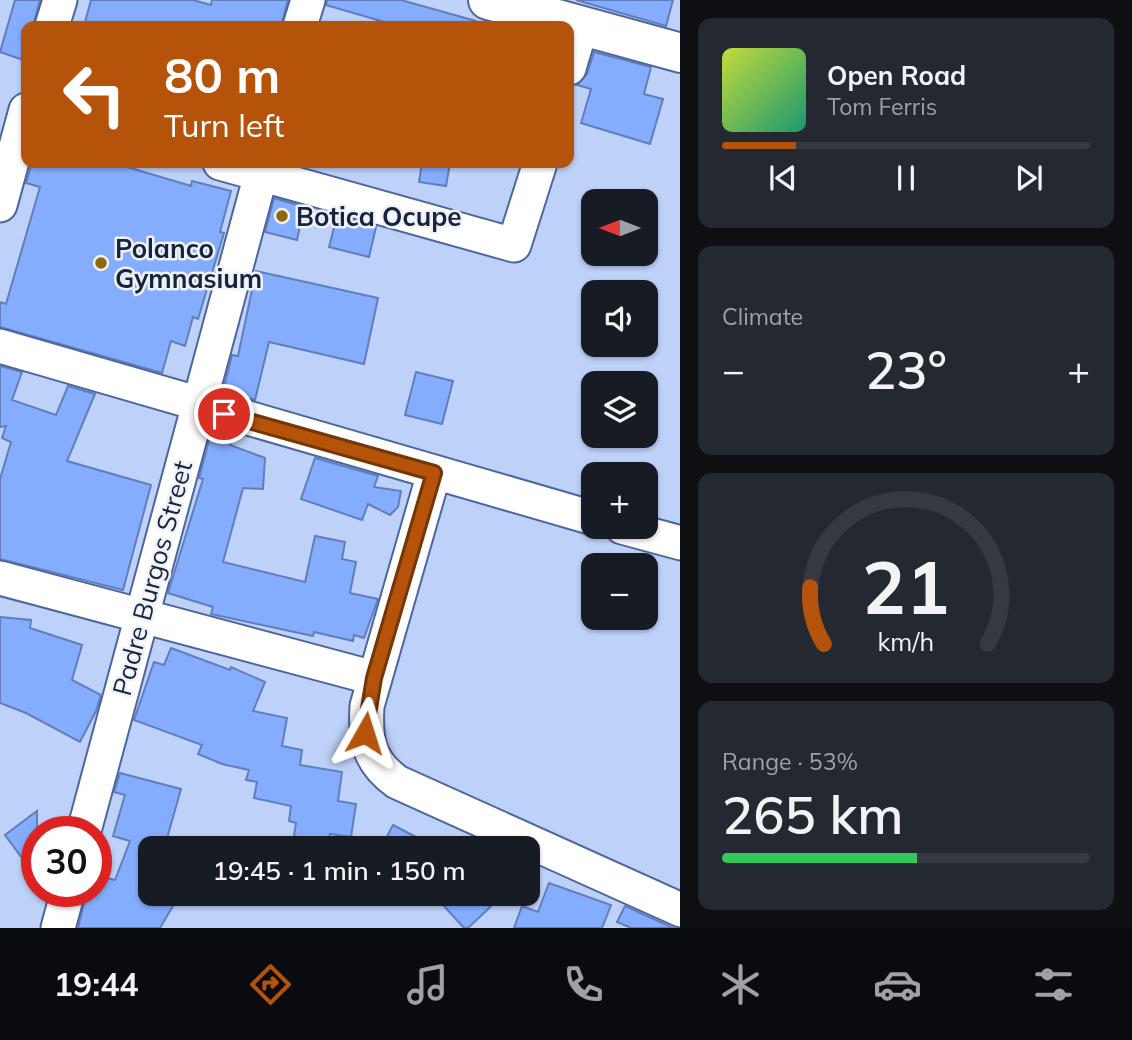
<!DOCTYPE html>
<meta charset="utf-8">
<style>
body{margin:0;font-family:Mulish,sans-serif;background:#242831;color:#f1f3f6;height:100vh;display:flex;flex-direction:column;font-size:26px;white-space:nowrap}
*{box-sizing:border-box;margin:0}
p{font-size:23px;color:#9ea1a6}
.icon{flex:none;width:38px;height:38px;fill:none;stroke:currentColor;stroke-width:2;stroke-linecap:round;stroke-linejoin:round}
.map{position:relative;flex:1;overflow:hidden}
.details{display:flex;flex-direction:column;gap:18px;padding:18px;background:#0d0f14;width:452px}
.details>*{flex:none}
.hud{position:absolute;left:21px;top:21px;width:553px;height:147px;border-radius:14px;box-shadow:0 2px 5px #0004;background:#b45309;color:#fff;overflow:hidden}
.needle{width:46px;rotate:270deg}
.controls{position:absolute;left:581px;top:189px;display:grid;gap:14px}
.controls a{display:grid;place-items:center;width:77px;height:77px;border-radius:14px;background:#171b24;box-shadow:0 2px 5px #0004;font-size:35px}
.speed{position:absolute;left:21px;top:816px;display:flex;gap:14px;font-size:35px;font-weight:700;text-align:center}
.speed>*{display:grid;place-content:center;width:91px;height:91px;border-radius:50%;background:#171b24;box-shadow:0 2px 5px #0004;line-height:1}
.speed .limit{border:10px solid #d22;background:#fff;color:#111}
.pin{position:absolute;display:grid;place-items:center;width:60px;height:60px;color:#fff;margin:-30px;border:4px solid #fff;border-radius:50%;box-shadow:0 2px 7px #0007}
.me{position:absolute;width:77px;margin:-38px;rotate:6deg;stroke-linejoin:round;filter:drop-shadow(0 0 5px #0008)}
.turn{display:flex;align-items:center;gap:24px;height:147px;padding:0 28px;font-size:32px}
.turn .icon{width:91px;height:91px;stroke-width:2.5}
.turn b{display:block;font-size:49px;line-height:60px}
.big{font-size:52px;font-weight:600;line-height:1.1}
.details .card{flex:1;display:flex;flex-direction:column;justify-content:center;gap:10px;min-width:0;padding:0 24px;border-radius:14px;background:#242831}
.details .dial{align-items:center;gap:0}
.dial svg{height:182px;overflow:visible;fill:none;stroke:#363941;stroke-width:7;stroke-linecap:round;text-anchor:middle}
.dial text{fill:#f1f3f6;stroke:none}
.song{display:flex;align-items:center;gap:21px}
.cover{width:84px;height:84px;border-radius:10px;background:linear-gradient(135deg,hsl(70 70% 55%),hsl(160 70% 35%))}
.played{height:7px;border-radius:4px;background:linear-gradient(90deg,#b45309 20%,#363941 20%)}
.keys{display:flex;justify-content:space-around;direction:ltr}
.heat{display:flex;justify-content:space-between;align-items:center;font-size:38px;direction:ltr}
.charge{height:10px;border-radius:5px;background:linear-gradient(90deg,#34c759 53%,#363941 0)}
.trip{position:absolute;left:138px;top:836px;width:402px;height:70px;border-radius:14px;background:#171b24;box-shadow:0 2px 5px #0004;font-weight:600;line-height:70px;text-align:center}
.menu{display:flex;height:112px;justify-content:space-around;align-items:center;background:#090b0e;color:#9ea1a6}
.menu .icon{width:49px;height:49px}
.menu .on{color:#b45309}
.menu b{font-size:32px;color:#f1f3f6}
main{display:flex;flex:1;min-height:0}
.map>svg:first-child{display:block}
</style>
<main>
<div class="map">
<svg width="681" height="928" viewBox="0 0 681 928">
<rect width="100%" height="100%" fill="#bed2f9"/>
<path fill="#85adff" stroke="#617eba" stroke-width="2" d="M15 0H40L33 26H26V61L0 52Z
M91 0H193L211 5 212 0H288L281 26H84Z
M327 0H401L476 21 475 26H398L326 5Z
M576 0H673L666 26Z
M594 52 651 67 644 94 663 99 650 144 581 123 591 89 577 85 587 74Z
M32 163H114L191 186 192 181 231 191 220 232 224 233 198 319 193 317 185 346 171 341 162 373 0 327V302L6 304 40 187 26 183Z
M422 163H450L446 186 419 182Z
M274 198 304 207 297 240 265 232Z
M337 216 376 227 369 257 329 247Z
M256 271 378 298 364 364 269 342 255 400 223 391 232 355 238 356Z
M0 366 22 372 12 400 56 415 68 386 95 394 67 461 151 485 123 590 0 559V479L11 442 2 438 6 426 0 427Z
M416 372 453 381 442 424 405 415Z
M210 436 231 442 230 445 265 458 263 489 243 488 223 562 305 582 315 536 345 542 342 559 356 562 350 593 378 599 364 638 354 635 353 641 314 632 313 636 211 614 213 607 168 593 203 479 199 478Z
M315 458 378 476 374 487 401 491 398 507 390 515 368 504 362 520 301 499Z
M0 617 31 620 30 628 82 645 72 680 101 695 96 711 80 742 26 713 0 703Z
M171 648 230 670 231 667 265 682 253 711 287 718 282 746 302 750 300 765 342 772 338 801 356 804 351 837 330 834 328 847 293 842 296 823 289 821 291 806 254 798 257 782 246 780 249 770 222 764 198 754 202 745 134 720 154 662 164 665Z
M120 773 181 789 164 849H150V894H180L160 928H78L87 891H96V875L115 880 130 841 113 836 125 795 114 792Z
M37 811V846L22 858 5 835Z
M393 825 439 849H397L384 842Z
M549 883 611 905 602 928H514L522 906 538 912Z
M454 894H504L468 928H464L443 905Z
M625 906 673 928H675H631L617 922Z"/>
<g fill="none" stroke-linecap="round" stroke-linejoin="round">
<g stroke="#4b67a1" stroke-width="37">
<path id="minor" d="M52 26 60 0
M300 26 308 0
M569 68 581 27
M220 163 514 245 540 163
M0 205 26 110
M0 346 593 518
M434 473 367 706C365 740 368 761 397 782L681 910
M622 527 681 543
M0 578 374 678
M84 831 264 163
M58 928 68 891"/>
</g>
<g stroke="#4b67a1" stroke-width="42">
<path id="major" d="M488 0 681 53"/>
</g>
<use href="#minor" stroke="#fff" stroke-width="33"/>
<use href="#major" stroke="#fff" stroke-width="38"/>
</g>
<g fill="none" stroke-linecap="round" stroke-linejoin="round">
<g stroke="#753606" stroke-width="18">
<path id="route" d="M224 414 434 473 374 678 365 733"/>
</g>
<use href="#route" stroke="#b45309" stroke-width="12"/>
</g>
<g fill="#8d690c" stroke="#eff3f9" stroke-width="2.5">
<circle cx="282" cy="216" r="7"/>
<circle cx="101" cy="263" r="7"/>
</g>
<g text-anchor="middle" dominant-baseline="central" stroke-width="5" stroke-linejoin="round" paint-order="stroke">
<g font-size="26" font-weight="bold" fill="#18243d" stroke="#eff3f9" text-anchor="start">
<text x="296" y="216">Botica Ocupe</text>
<text x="115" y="248">Polanco<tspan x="115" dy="30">Gymnasium</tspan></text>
</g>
<g font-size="26" fill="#18243d" stroke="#eff3f9">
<text transform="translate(152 578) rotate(-75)">Padre Burgos Street</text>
</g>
</g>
</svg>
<div class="controls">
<a><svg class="needle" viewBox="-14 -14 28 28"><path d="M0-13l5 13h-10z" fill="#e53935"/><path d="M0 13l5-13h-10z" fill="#9ea1a6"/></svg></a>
<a><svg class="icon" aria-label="sound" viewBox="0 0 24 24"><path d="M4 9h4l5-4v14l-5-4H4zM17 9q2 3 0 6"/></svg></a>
<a><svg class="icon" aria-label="layers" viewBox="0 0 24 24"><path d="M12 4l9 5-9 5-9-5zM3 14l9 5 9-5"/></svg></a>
<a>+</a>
<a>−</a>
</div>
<div class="speed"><div class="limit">30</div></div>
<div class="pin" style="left:224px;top:414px;background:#d93025"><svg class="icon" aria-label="arrive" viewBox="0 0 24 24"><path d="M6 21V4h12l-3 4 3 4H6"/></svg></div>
<svg class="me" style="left:365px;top:733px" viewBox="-20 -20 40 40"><path d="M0-17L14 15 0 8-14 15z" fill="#b45309" stroke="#fff" stroke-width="4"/></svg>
<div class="trip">19:45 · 1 min · 150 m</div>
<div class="hud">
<div class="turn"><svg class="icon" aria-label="left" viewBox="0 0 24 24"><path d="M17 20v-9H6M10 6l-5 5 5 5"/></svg><div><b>80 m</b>Turn left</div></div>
</div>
</div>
<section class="details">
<div class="card">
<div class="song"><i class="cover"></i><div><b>Open Road</b><p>Tom Ferris</p></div></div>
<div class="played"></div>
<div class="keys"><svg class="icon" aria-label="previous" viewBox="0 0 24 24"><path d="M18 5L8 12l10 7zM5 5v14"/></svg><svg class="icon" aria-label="pause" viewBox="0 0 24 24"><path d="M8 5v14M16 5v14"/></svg><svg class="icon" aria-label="next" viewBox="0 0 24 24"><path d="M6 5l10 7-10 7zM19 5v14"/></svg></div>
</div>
<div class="card"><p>Climate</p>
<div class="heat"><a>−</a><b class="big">23°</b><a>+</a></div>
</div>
<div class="card dial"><svg viewBox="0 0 100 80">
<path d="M14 69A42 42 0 1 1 86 69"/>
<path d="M14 69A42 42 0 0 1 8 44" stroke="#b45309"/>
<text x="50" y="56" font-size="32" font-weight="700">21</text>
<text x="50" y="72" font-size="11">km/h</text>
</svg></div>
<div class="card"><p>Range · 53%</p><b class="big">265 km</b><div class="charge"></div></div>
</section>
</main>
<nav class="menu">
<b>19:44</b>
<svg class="icon on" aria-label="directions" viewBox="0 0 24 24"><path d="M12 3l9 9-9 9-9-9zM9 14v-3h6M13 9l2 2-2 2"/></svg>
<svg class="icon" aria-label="music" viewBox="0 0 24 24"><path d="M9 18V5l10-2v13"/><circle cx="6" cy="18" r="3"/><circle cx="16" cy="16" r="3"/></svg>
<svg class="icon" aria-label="phone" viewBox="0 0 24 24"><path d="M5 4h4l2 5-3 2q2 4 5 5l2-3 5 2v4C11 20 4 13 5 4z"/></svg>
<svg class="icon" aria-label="climate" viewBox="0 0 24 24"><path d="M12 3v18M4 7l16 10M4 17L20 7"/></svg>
<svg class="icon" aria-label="car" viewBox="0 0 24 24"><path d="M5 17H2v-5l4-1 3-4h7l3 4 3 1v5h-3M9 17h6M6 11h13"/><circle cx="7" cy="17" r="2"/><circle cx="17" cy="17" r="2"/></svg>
<svg class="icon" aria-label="filters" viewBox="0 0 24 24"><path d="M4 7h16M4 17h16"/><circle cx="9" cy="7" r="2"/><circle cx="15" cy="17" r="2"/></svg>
</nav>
